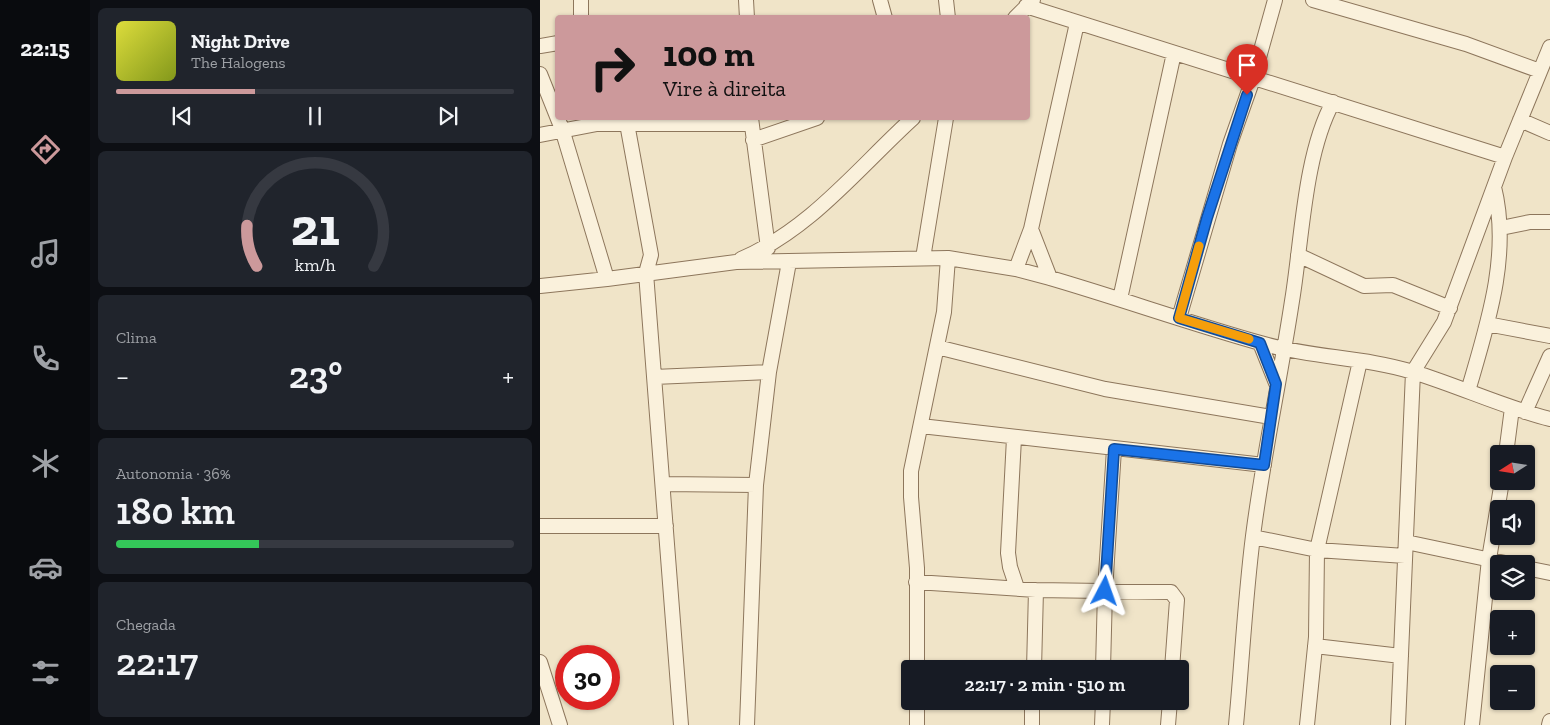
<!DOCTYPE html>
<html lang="pt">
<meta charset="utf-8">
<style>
body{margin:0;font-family:"Zilla Slab",serif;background:#20242c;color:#f1f3f6;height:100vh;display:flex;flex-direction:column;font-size:19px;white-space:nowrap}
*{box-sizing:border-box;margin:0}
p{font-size:16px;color:#9ea1a6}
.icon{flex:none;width:28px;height:28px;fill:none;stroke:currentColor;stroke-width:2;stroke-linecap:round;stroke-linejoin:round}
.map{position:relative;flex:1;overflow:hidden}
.side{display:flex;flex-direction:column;gap:8px;padding:8px;background:#0d0f14;width:450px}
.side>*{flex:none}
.top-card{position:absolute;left:15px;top:15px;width:475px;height:105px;border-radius:5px;box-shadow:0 1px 4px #0004;background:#cc999b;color:#111;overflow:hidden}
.needle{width:32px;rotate:258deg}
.buttons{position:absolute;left:950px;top:445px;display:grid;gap:10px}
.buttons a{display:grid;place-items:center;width:45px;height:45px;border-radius:5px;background:#171b24;box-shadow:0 1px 4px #0004;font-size:25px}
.speed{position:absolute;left:15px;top:645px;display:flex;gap:10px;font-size:25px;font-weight:700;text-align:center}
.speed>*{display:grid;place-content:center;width:65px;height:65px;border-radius:50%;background:#171b24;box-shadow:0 1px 4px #0004;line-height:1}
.speed .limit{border:8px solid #d22;background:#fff;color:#111}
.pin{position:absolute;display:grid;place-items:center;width:42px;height:42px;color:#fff;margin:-51px -21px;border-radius:50% 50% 50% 0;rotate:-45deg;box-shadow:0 0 5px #0007}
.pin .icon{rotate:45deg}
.me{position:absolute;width:55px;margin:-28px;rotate:4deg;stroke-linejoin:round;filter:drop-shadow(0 0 4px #0008)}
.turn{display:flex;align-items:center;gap:18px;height:105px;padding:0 25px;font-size:22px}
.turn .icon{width:65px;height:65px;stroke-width:2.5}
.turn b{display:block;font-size:35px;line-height:42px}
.big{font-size:38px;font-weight:600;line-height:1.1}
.side .tile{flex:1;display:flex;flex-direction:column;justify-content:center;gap:8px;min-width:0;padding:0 18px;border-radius:8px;background:#20242c}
.side .dial{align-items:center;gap:0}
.dial svg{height:130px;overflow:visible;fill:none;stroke:#363941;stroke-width:7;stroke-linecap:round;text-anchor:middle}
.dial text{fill:#f1f3f6;stroke:none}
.song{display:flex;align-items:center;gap:15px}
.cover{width:60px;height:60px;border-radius:8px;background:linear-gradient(135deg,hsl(60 70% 55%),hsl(70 70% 35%))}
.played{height:5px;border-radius:2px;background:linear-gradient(90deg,#cc999b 35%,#363941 35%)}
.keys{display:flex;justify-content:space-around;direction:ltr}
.heat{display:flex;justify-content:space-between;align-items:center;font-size:28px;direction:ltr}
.charge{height:8px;border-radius:4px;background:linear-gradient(90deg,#34c759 36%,#363941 0)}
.trip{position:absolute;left:361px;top:660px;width:288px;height:50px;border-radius:5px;background:#171b24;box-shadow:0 1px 4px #0004;font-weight:600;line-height:50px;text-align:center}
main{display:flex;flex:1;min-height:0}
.dock{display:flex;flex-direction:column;width:90px;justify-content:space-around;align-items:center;background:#090b0e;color:#9ea1a6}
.dock .icon{width:35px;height:35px}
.dock .on{color:#cc999b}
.dock b{font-size:22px;color:#f1f3f6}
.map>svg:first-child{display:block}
</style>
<main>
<nav class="dock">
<b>22:15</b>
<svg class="icon on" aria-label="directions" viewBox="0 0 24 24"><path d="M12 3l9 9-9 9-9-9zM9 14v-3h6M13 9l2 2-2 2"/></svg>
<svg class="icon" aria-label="music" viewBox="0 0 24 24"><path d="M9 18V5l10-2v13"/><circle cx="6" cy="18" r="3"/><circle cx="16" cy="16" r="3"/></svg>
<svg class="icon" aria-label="phone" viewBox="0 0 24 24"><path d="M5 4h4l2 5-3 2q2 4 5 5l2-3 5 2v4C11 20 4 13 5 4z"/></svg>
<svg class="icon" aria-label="climate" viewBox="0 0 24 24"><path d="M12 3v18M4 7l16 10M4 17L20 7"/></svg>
<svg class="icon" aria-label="car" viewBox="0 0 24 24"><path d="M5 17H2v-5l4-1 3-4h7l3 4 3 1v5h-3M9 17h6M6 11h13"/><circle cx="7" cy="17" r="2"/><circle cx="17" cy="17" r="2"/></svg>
<svg class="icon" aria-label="filters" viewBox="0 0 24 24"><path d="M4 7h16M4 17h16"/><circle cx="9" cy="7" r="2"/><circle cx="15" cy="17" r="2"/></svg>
</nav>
<section class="side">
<div class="tile">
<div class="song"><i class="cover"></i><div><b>Night Drive</b><p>The Halogens</p></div></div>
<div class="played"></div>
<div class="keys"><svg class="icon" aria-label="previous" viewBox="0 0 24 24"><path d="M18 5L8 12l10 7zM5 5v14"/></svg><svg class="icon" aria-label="pause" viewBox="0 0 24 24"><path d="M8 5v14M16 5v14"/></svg><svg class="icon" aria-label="next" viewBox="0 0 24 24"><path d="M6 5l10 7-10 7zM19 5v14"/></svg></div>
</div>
<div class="tile dial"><svg viewBox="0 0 100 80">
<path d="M14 69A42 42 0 1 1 86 69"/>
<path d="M14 69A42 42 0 0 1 8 44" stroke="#cc999b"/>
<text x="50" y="56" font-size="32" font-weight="700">21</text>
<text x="50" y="72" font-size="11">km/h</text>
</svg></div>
<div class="tile"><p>Clima</p>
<div class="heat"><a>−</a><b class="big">23°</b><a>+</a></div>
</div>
<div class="tile"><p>Autonomia · 36%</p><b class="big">180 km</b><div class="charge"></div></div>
<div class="tile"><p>Chegada</p><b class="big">22:17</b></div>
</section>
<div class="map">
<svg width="1010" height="725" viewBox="0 0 1010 725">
<rect width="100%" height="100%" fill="#f0e4c8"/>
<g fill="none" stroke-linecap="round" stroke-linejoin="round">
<g stroke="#8d765c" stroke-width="16">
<path id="minor" d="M41 0V18
M206 0 207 18
M340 0 345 18
M406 0 408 18
M773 0 926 44 1000 71
M486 6 965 157
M475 18 493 0
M0 46 18 43
M0 74 22 129 67 279
M86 118 111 255 106 273 141 725
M211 118 228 248
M980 120 1010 133
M0 135 57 124H211
M213 140 277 118
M961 228 990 222H1010
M491 229 510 278
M758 255 824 286 853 285 910 308
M383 258 406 118
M201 259C271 229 318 168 373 118
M476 269 491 229 537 23
M0 286 67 279 196 262 408 258 476 269 510 278C582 299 652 324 724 344 773 358 825 357 873 372 919 386 963 407 1010 419
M580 299 634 53
M639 318 690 144 713 79 735 0
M947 324 1010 336
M720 343 736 383
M397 347 565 389 731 417
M114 377 229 372
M928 391C947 326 971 255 954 187
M985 412 1010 356
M381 426 724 465
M474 438 468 553 470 567 477 588
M966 454 972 408
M123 484 216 485
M0 526H126
M713 537 777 550 865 556
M866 542 970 564
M986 568 1010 573
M376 582 496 590 631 592 637 600 632 669
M775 646 861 656
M0 662 20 725
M377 669V568L371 497V471L404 312 408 258
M494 669 496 590
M563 669 565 591 574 449
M377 701V725
M207 725 216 485 229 372 249 262
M492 725V701
M562 725 563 701
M628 725 630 701
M696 725C702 662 705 599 713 536 723 457 740 380 752 301 762 241 764 155 793 102
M767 725 776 637 777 550 820 361
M858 725 873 372 904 322 965 157 1010 47
M932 725 949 559 962 481
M1009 725 1010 721"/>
</g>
<use href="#minor" stroke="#faf1dc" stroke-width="14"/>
</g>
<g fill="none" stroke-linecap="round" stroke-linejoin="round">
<g stroke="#114b97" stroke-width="12">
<path id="route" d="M565 591 574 449 724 465 736 384 720 343 639 318 667 218 707 95"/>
</g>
<use href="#route" stroke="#1a73e8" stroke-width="9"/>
<path stroke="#f59e0b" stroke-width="9" d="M659 246 639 318 709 339"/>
</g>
</svg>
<div class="buttons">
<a><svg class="needle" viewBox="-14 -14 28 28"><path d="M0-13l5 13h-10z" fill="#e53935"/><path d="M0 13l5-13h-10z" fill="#9ea1a6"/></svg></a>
<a><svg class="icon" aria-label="sound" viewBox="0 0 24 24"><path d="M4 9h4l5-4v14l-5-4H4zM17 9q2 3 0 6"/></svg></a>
<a><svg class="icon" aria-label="layers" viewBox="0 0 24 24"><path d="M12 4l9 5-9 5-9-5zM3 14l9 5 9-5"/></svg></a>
<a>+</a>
<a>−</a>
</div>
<div class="speed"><div class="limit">30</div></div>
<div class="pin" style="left:707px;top:95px;background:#d93025"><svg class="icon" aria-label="arrive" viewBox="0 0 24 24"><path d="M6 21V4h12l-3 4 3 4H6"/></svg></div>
<svg class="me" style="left:565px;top:591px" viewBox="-20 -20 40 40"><path d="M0-17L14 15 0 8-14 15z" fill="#1a73e8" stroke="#fff" stroke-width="4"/></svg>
<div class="trip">22:17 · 2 min · 510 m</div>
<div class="top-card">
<div class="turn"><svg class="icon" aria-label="right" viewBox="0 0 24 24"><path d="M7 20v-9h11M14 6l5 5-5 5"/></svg><div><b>100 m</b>Vire à direita</div></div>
</div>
</div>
</main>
